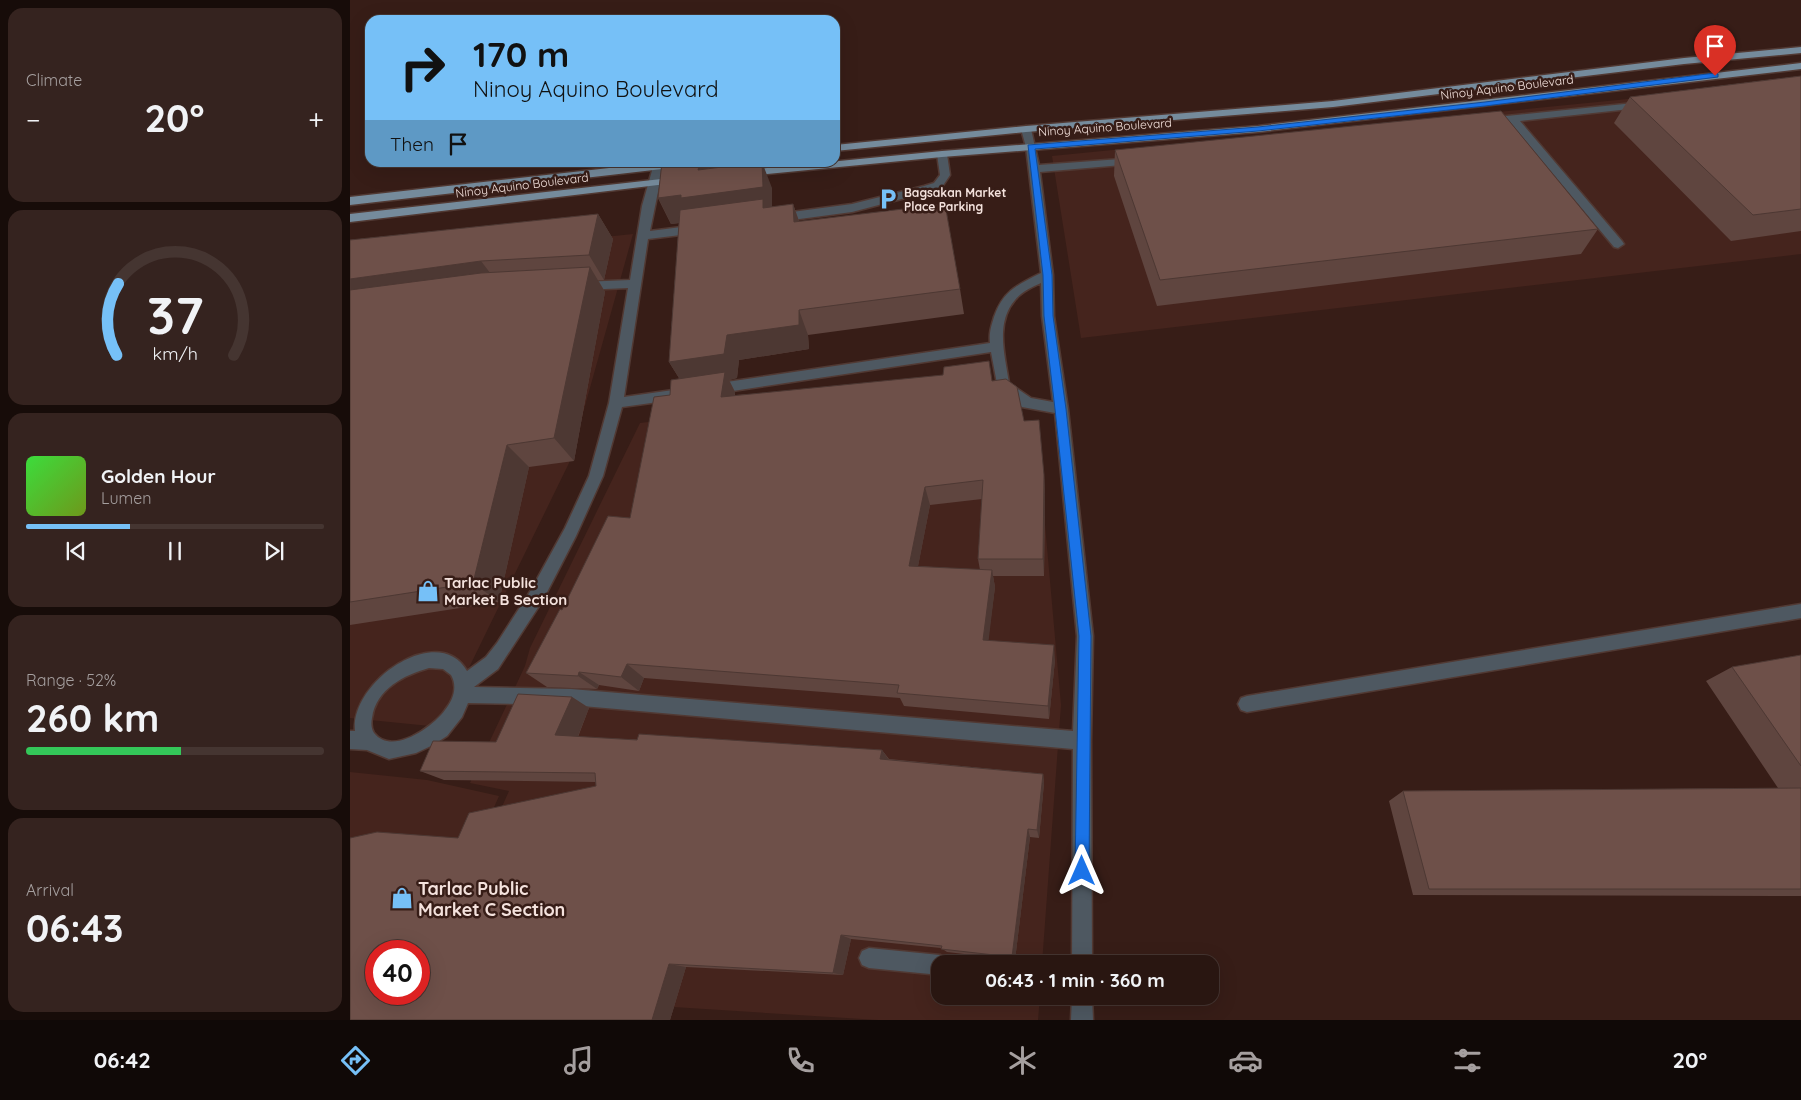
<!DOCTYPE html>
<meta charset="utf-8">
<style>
body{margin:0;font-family:Quicksand,sans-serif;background:#35231f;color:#f1f3f6;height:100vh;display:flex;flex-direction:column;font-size:19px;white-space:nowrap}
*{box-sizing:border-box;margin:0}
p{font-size:16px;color:#a59f9f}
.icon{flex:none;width:28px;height:28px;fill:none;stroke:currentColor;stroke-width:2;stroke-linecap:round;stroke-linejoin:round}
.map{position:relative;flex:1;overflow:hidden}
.side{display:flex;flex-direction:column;gap:8px;padding:8px;background:#170c09;width:350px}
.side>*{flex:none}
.top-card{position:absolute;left:15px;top:15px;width:475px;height:152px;border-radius:15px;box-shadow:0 5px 20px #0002,0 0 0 1px #453531;background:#76c0f7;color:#111;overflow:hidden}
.speed{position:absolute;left:15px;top:940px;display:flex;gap:10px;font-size:25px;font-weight:700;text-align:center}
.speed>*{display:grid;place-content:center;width:65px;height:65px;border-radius:50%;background:#291611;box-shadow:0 5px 20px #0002,0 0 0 1px #453531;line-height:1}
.speed .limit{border:8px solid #d22;background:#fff;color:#111}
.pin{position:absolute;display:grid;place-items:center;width:42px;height:42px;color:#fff;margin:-51px -21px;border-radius:50% 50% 50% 0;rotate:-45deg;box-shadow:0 0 5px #0007}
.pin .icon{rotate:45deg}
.me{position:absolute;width:55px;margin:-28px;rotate:0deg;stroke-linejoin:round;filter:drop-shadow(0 0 4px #0008)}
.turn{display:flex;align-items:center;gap:18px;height:105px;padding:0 25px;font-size:22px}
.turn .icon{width:65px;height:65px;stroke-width:2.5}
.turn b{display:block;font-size:35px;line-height:42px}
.then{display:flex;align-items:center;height:48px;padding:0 25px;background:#0003;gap:10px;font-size:19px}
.big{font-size:38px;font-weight:800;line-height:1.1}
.side .card{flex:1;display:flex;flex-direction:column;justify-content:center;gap:8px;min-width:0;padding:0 18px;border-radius:15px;background:#35231f}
.side .dial{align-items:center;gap:0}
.dial svg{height:130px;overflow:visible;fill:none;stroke:#453531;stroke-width:7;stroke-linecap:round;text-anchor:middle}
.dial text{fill:#f1f3f6;stroke:none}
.song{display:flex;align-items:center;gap:15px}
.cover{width:60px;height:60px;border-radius:8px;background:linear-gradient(135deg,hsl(120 70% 55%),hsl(80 70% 35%))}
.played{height:5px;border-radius:2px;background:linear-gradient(90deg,#76c0f7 35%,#453531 35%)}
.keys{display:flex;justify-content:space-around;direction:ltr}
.heat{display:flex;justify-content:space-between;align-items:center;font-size:28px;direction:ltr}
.charge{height:8px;border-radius:4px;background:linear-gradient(90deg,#34c759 52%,#453531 0)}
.trip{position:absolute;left:581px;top:955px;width:288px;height:50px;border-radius:15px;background:#291611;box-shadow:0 5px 20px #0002,0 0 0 1px #453531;font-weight:800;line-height:50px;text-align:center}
.dock{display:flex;height:80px;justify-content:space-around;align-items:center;background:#100907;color:#a59f9f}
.dock .icon{width:35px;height:35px}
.dock .on{color:#76c0f7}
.dock b{font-size:22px;color:#f1f3f6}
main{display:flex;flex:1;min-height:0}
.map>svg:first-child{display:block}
</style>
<main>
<section class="side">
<div class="card"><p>Climate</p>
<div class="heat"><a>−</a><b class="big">20°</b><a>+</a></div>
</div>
<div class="card dial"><svg viewBox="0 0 100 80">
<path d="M14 69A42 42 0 1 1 86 69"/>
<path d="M14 69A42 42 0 0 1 15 25" stroke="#76c0f7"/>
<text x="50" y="56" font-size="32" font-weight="700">37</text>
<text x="50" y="72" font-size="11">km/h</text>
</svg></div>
<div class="card">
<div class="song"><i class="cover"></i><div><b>Golden Hour</b><p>Lumen</p></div></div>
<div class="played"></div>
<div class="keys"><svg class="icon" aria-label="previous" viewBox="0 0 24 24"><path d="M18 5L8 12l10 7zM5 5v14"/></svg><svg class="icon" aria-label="pause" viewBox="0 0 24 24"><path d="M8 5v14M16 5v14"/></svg><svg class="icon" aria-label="next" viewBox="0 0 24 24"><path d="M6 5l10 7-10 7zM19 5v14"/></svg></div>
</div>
<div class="card"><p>Range · 52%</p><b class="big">260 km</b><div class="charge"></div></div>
<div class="card"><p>Arrival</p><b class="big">06:43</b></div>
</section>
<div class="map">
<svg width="1451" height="1020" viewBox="0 0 1451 1020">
<rect width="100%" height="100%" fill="#371d17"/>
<path fill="#45241d" d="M1451 82V254L731 338 702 156Z
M283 234 219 463 90 727 0 718V264Z
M635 382 639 426 686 423 711 705 692 964H590V996H690L688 1020H528L70 991 159 791 120 783 175 666 180 648 290 423Z
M0 772 77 780 149 796 69 978V951H26L0 986Z"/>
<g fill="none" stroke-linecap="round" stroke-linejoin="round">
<g stroke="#513933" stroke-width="3">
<path id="minor" d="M1294 102 1299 105 1298 107 1170 121 1272 241 1274 244 1268 248 1264 247 1160 122 1138 124 1133 121 1138 118Z
M676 126 681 129 689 165 784 158 789 161 784 164 690 172 703 275 704 316 718 409 743 636 741 741 742 964H722L723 749 221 705 118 703 112 717 97 736 83 745 66 753 39 759 17 750 0 749V731H5C0 681 89 621 117 671L136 657 147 643 181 590 215 528 239 476 259 403 278 288 232 290 226 286 232 282 280 280 292 206 303 167 308 164 313 167 300 231 347 225 353 229 347 233 298 239 274 397 323 390 328 391 330 395 328 399 323 400 272 407 253 476 226 536 193 600 148 669 124 687 221 689 723 731 727 636 705 413 672 407 648 389 641 352 363 394 358 393 356 389 358 385 363 384 640 343C639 333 641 327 644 317 653 291 667 285 691 273L676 147 671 129ZM691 283 692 316 703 402 681 398 659 383C655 356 645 323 665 300 671 292 682 287 691 283ZM79 668 93 669 101 675C108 687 103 700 95 710 83 727 42 756 24 733 21 728 21 723 22 718 26 689 54 675 79 668Z
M592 151 597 154 600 175 592 187 582 191 502 212 427 222 421 218 427 214 502 204 574 186 584 183 590 175 587 154Z
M1451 604V618L897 712 891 710 888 704 891 698 897 696Z
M519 948 590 955 597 958 600 964H590V975L519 968 512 965 509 958 512 951Z
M722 996H742L743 1020H721Z"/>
</g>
<g stroke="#513933" stroke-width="3">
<path id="major" d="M1451 47V53L1334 64 983 107 676 132 485 151V145L676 126 983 101 1334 58Z
M1451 63V69L908 132 592 157 396 176 391 173 396 170 592 151 908 126Z
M313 162H352L347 165 0 205V197Z
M329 177 334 180 333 182 0 222V214Z"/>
</g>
<use href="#minor" fill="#4e5861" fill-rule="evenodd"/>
<use href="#major" fill="#758b9c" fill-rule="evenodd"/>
</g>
<path fill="#5f453f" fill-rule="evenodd" d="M1451 76V231L1381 241 1264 123 1280 97Z
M765 150 1248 229 1231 254 807 306 764 176Z
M312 162H369L367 168 422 188V207L443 204 449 221 610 289 614 314 458 335 459 349 389 360 387 378 379 380 385 392V395L642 381 674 421 694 475 695 494 694 576H643L645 587 638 640 705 660 699 719 554 706 550 698 294 678 289 691 249 685 247 689 197 687 176 673 212 610 280 518 320 395 329 378 319 362 329 223 321 224 308 198ZM632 499 628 559 630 570 568 566 580 505Z
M248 214 263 239 254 280H248L255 292 224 461 179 467 149 602 0 625V240Z
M1451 655V896L1063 895 1039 801 1053 791 1428 788 1356 681 1382 667Z
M222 697 239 708 228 737 532 750 539 759 693 774 694 783 689 838 680 837 665 960 597 952 591 948 501 939 493 975 336 967 320 1020 108 838 246 786V782L94 780 70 771 146 742Z"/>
<path fill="#4d3833" d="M350 162H355L363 181 412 162 422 188V213L321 224 308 198Z
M363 162H369L366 171Z
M443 204 452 230 444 222Z
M248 214 263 239 254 280 239 255Z
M131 261 150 286 0 307V279Z
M240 267 255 292 224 461 204 438Z
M449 310 458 335 459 349 389 360 387 378 379 380 385 392 382 416 334 386 319 362 377 335Z
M157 445 179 467 149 602 123 583Z
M694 475 695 494 694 576 693 559Z
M575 487 580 505 565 582 559 566Z
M642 570 645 587 637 654 633 640Z
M704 645 705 660 699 719 698 706Z
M277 664 294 678 289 691 271 677Z
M229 672 249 685 247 689 228 676Z
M222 697 239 708 224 746 205 735Z
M532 750 539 760 530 759Z
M693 774 694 783 689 838 687 830Z
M678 829 680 837 665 960 662 957Z
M491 935 501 939 493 975 483 973Z
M319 964 336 967 320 1020H302Z"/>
<path fill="#6e5049" stroke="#4d3833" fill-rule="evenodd" d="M1451 76V209L1403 215 1280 97Z
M1151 111 1248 229 810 280 765 150Z
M312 162H350L348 170 412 162 413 187 331 198V195L308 198Z
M413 199V208L443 204 444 222 595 204 610 289 449 310V325L377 335 374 354 319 362 330 210Z
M248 214 239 255 131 261 0 279V240Z
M240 267 204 438 157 445 123 583 0 602V290L131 273Z
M639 361 642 381 656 379 667 387 674 421 689 420 694 475 693 559H628L633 480 575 487 559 566 642 570 633 640 704 645 698 706 547 693 549 685 277 664 271 677 229 672 228 676 176 673 210 609 212 610 258 516 280 518 304 397 320 395 321 380 375 372 371 397 593 375 594 367Z
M1451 655V766L1382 667Z
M168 694 222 697 205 735 287 740 289 734 532 750 530 759 693 774 687 830 678 829 662 957 591 949 592 946 491 935 483 973 319 964 302 1020H0V838L27 832 108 838 119 813 246 786 245 773 70 771 83 741 146 742ZM26 951H69V994H26Z
M1451 788V889H1079L1053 791Z"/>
<path fill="#1a73e8" stroke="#114b97" d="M1365 73 1368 74V77L1135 106 908 131 685 149 702 275 703 316 716 409 741 636 739 871 737 876 732 878 727 876 725 871 729 636 705 409 694 316 693 275 678 145 908 127 1135 102Z"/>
<defs>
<g id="parking-bare" transform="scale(1.725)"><path d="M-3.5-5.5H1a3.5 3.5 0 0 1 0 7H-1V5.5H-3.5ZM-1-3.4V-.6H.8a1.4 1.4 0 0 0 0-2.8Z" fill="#76c0f7" stroke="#371d17" stroke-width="2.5" paint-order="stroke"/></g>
<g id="shop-bare" transform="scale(1.725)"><path d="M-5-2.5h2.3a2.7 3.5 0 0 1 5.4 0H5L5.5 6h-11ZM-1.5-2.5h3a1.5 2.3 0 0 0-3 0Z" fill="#76c0f7" stroke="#371d17" stroke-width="2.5" paint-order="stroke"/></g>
</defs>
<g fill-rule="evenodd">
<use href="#parking-bare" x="538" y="199"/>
<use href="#shop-bare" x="78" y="591"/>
<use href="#shop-bare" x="52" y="898"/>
</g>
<g text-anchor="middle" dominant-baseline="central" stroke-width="5" stroke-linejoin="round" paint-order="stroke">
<g font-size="12" fill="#f4e2dd" stroke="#371d17">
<text transform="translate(1157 87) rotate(-7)">Ninoy Aquino Boulevard</text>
<text transform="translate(755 127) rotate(-4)">Ninoy Aquino Boulevard</text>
<text transform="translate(172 185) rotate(-7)">Ninoy Aquino Boulevard</text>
</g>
<g font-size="12" font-weight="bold" fill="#f4e2dd" stroke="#371d17" text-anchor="start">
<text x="554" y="192">Bagsakan Market<tspan x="554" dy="14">Place Parking</tspan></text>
</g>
<g font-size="15" font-weight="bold" fill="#f4e2dd" stroke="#371d17" text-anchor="start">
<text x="94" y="582">Tarlac Public<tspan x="94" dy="17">Market B Section</tspan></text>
</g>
<g font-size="18" font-weight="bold" fill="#f4e2dd" stroke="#371d17" text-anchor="start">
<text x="68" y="888">Tarlac Public<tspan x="68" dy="21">Market C Section</tspan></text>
</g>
</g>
</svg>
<div class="speed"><div class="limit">40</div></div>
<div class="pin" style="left:1365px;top:76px;background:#d93025"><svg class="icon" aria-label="arrive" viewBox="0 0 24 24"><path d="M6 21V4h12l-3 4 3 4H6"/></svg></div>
<svg class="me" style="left:732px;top:871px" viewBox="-20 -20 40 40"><path d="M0-17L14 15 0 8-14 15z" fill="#1a73e8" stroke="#fff" stroke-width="4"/></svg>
<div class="trip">06:43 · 1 min · 360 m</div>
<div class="top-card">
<div class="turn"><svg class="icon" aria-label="right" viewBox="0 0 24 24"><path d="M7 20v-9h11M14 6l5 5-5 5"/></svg><div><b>170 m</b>Ninoy Aquino Boulevard</div></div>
<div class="then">Then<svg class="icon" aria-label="arrive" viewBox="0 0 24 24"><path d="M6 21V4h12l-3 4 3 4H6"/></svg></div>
</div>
</div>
</main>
<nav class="dock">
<b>06:42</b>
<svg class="icon on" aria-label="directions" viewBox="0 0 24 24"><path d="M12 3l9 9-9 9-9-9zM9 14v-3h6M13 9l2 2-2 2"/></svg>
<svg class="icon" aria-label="music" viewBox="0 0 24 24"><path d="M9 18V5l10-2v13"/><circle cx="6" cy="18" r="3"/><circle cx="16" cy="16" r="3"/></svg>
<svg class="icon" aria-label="phone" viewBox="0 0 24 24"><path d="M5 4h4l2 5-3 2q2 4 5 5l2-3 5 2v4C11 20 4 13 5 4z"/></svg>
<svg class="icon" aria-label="climate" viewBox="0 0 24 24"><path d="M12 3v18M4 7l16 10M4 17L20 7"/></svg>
<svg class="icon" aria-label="car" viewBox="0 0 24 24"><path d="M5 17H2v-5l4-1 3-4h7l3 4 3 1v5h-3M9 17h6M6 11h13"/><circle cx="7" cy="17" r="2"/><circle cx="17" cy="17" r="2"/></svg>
<svg class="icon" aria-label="filters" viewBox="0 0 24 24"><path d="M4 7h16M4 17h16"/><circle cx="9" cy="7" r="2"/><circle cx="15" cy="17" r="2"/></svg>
<b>20°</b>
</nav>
